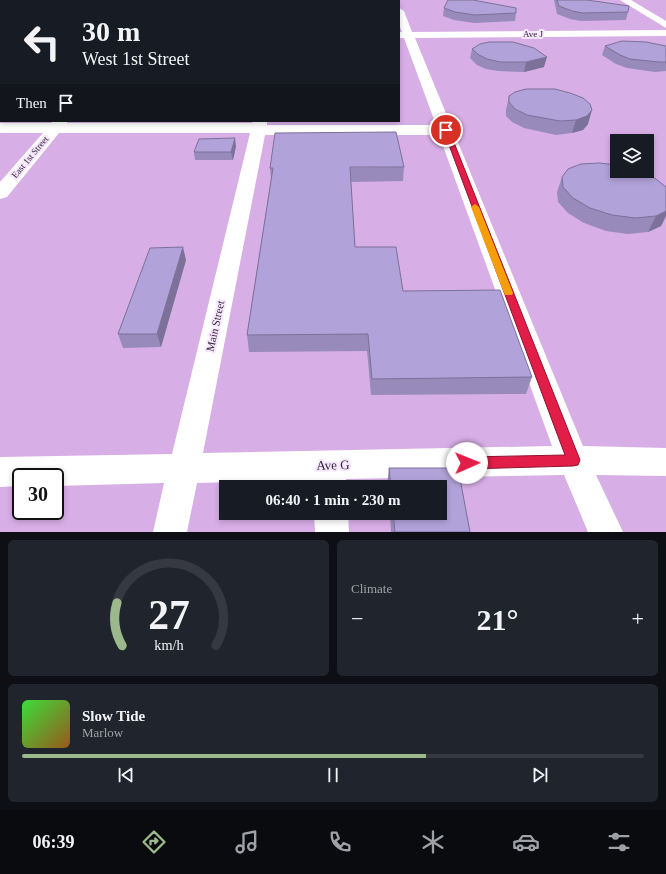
<!DOCTYPE html>
<meta charset="utf-8">
<style>
body{margin:0;font-family:Georgia,serif;background:#20242c;color:#f1f3f6;height:100vh;display:flex;flex-direction:column;font-size:15px;white-space:nowrap}
*{box-sizing:border-box;margin:0}
p{font-size:13px;color:#9ea1a6}
.icon{flex:none;width:22px;height:22px;fill:none;stroke:currentColor;stroke-width:2;stroke-linecap:round;stroke-linejoin:round}
.map{position:relative;height:532px;overflow:hidden}
.drawer{display:flex;flex-direction:column;gap:8px;padding:8px;background:#0d0f14;flex:1}
.drawer>*{flex:none}
.top-card{position:absolute;left:0px;top:0px;width:400px;height:122px;box-shadow:0 2px 6px #0003;background:#171b24;color:#f1f3f6;overflow:hidden}
.tools{position:absolute;left:610px;top:134px;display:grid;gap:8px}
.tools a{display:grid;place-items:center;width:44px;height:44px;border-radius:0px;background:#171b24;box-shadow:0 2px 6px #0003;font-size:20px}
.speed{position:absolute;left:12px;top:468px;display:flex;gap:8px;font-size:20px;font-weight:700;text-align:center}
.speed>*{display:grid;place-content:center;width:52px;height:52px;border-radius:50%;background:#171b24;box-shadow:0 2px 6px #0003;line-height:1}
.speed .limit{border:2px solid #111;border-radius:6px;background:#fff;color:#111}
.pin{position:absolute;display:grid;place-items:center;width:34px;height:34px;color:#fff;margin:-17px;border:2px solid #fff;border-radius:50%;box-shadow:0 1px 4px #0007}
.me{position:absolute;width:44px;margin:-22px;rotate:89deg;stroke-linejoin:round;filter:drop-shadow(0 0 3px #0008)}
.turn{display:flex;align-items:center;gap:14px;height:84px;padding:0 16px;font-size:18px}
.turn .icon{width:52px;height:52px;stroke-width:2.5}
.turn b{display:block;font-size:28px;line-height:34px}
.then{display:flex;align-items:center;height:38px;padding:0 16px;background:#0003;gap:8px;font-size:15px}
.big{font-size:30px;font-weight:700;line-height:1.1}
.drawer .widget{flex:1;display:flex;flex-direction:column;justify-content:center;gap:6px;min-width:0;padding:0 14px;border-radius:6px;background:#20242c}
.drawer .dial{align-items:center;gap:0}
.dial svg{height:104px;overflow:visible;fill:none;stroke:#363941;stroke-width:7;stroke-linecap:round;text-anchor:middle}
.dial text{fill:#f1f3f6;stroke:none}
.song{display:flex;align-items:center;gap:12px}
.cover{width:48px;height:48px;border-radius:6px;background:linear-gradient(135deg,hsl(120 70% 55%),hsl(30 70% 35%))}
.played{height:4px;border-radius:2px;background:linear-gradient(90deg,#9cb98b 65%,#363941 65%)}
.keys{display:flex;justify-content:space-around;direction:ltr}
.heat{display:flex;justify-content:space-between;align-items:center;font-size:22px;direction:ltr}
.drawer .tiles{flex:1;display:grid;gap:8px;grid-template-columns:1fr 1fr}
.widget:last-child{grid-column:span 2}
.trip{position:absolute;left:219px;top:480px;width:228px;height:40px;border-radius:0px;background:#171b24;box-shadow:0 2px 6px #0003;font-weight:700;line-height:40px;text-align:center}
.tab-bar{display:flex;height:64px;justify-content:space-around;align-items:center;background:#090b0e;color:#9ea1a6}
.tab-bar .icon{width:28px;height:28px}
.tab-bar .selected{color:#9cb98b}
.tab-bar b{font-size:18px;color:#f1f3f6}
.map>svg:first-child{display:block}
</style>
<div class="map">
<svg width="666" height="532" viewBox="0 0 666 532">
<rect width="100%" height="100%" fill="#e2bdf0"/>
<path fill="#d8aee7" fill-rule="evenodd" d="M0 0H666V532H0ZM1 1H399V121H1ZM617 141H647V171H617ZM21 477H55V511H21ZM226 487H440V513H226Z"/>
<g fill="none" stroke-linecap="round" stroke-linejoin="round">
<path fill="#fff" fill-rule="evenodd" d="M159 0H169L158 1Z
M620 0H631L666 21V28Z
M399 8 404 11 412 32 666 30V36L415 38 583 446 666 448V476L596 475 623 532H588L564 475 346 479V487H314V480L197 483 187 532H153L164 483 55 486V477H21V486L0 487V457L172 454 250 133H59L7 197 0 199V182L43 133H0V123H51L53 121H68L67 123H252L253 121H267V125H436L404 38H399V32H402L399 24ZM265 135H439L552 446 203 453Z
M0 19H1V25H0Z
M314 513H348L349 532H315Z"/>
</g>
<path fill="#988bbb" d="M235 0H341V1H236Z
M554 0H587L628 12 626 20 581 21 570 19 557 14Z
M444 8 516 13 515 21 474 23 454 20 443 16Z
M605 46H666V71L655 72 627 68 616 64 602 55Z
M472 49 544 67 524 72 498 71 486 69 477 65 470 58Z
M509 96 588 124 583 130 572 133 556 135 524 128 512 122 506 116V110Z
M236 146 233 160H195L194 152Z
M404 167 403 181 351 182 355 247 403 291 532 377 526 394 371 395 367 351 249 352 247 335 271 179 270 168Z
M562 177 666 187V216L661 226 648 232 628 234 606 231 584 223 568 213 558 202 557 192Z
M186 260 161 347 123 348 118 334Z
M389 468H458L470 532H391L390 513H440V487H388L387 484Z"/>
<path fill="#7c7198" d="M316 0H341V1H311Z
M547 57 544 67 524 72 526 62Z
M0 89H1V100L0 101Z
M592 110 588 124 583 130 572 133 576 120Z
M235 138 236 146 233 160 231 152Z
M666 211V216L661 226 648 232 656 216Z
M183 247 186 260 161 347 157 334Z"/>
<path fill="#b1a2d9" stroke="#7c7198" d="M260 0H316L311 1H264Z
M448 0H473L516 8V13L475 15 455 12 444 8Z
M557 0H587L629 6 628 12 583 13 572 11 559 6Z
M622 41 646 42 666 46V62H659L630 59 620 55 605 46Z
M489 42H513L534 48 547 57 526 62H500L487 59 479 55 472 49 480 44Z
M0 69H1V89H0Z
M526 89H555L570 93 583 98 590 104 592 110 587 116 576 120 560 121 527 115 515 109 509 102V96L515 92Z
M396 132 404 167H350L355 247H396L403 291 500 290 532 377 372 379 368 334 247 335 273 168H270L275 133Z
M235 138 231 152H194L199 139Z
M599 163 617 165V171H640L656 179 666 187V211L656 216 635 218 612 215 590 208 573 198 563 187 562 177 568 169 581 164Z
M183 247 157 334H118L150 248Z
M389 468H458L470 532H395L393 513H440V487H391Z"/>
<path fill="#e11d48" stroke="#92132f" d="M443 129 449 130 580 460 578 465 573 466 467 469 462 467 460 463 462 458 467 457 565 455Z"/>
<path fill="#f59e0b" d="M475 204 479 207 513 293 512 295H505L504 293 471 207Z"/>
<g text-anchor="middle" dominant-baseline="central" stroke-width="4" stroke-linejoin="round" paint-order="stroke">
<g font-size="9" fill="#322438" stroke="#f6e7fc">
<text x="533" y="34">Ave J</text>
<text transform="translate(30 157) rotate(-50)">East 1st Street</text>
</g>
<g font-size="11" fill="#322438" stroke="#f6e7fc">
<text transform="translate(215 326) rotate(-78)">Main Street</text>
</g>
<g font-size="13" fill="#322438" stroke="#f6e7fc">
<text transform="translate(333 465) rotate(-1)">Ave G</text>
</g>
</g>
</svg>
<div class="tools">
<a><svg class="icon" aria-label="layers" viewBox="0 0 24 24"><path d="M12 4l9 5-9 5-9-5zM3 14l9 5 9-5"/></svg></a>
</div>
<div class="speed"><div class="limit">30</div></div>
<div class="pin" style="left:446px;top:130px;background:#d93025"><svg class="icon" aria-label="arrive" viewBox="0 0 24 24"><path d="M6 21V4h12l-3 4 3 4H6"/></svg></div>
<svg class="me" style="left:467px;top:463px" viewBox="-20 -20 40 40"><circle r="19" fill="#fff"/><path d="M0-13L10 11 0 6-10 11z" fill="#e11d48"/></svg>
<div class="trip">06:40 · 1 min · 230 m</div>
<div class="top-card">
<div class="turn"><svg class="icon" aria-label="left" viewBox="0 0 24 24"><path d="M17 20v-9H6M10 6l-5 5 5 5"/></svg><div><b>30 m</b>West 1st Street</div></div>
<div class="then">Then<svg class="icon" aria-label="arrive" viewBox="0 0 24 24"><path d="M6 21V4h12l-3 4 3 4H6"/></svg></div>
</div>
</div>
<section class="drawer">
<div class="tiles">
<div class="widget dial"><svg viewBox="0 0 100 80">
<path d="M14 69A42 42 0 1 1 86 69"/>
<path d="M14 69A42 42 0 0 1 10 36" stroke="#9cb98b"/>
<text x="50" y="56" font-size="32" font-weight="700">27</text>
<text x="50" y="72" font-size="11">km/h</text>
</svg></div>
<div class="widget"><p>Climate</p>
<div class="heat"><a>−</a><b class="big">21°</b><a>+</a></div>
</div>
<div class="widget">
<div class="song"><i class="cover"></i><div><b>Slow Tide</b><p>Marlow</p></div></div>
<div class="played"></div>
<div class="keys"><svg class="icon" aria-label="previous" viewBox="0 0 24 24"><path d="M18 5L8 12l10 7zM5 5v14"/></svg><svg class="icon" aria-label="pause" viewBox="0 0 24 24"><path d="M8 5v14M16 5v14"/></svg><svg class="icon" aria-label="next" viewBox="0 0 24 24"><path d="M6 5l10 7-10 7zM19 5v14"/></svg></div>
</div>
</div>
</section>
<nav class="tab-bar">
<b>06:39</b>
<svg class="icon selected" aria-label="directions" viewBox="0 0 24 24"><path d="M12 3l9 9-9 9-9-9zM9 14v-3h6M13 9l2 2-2 2"/></svg>
<svg class="icon" aria-label="music" viewBox="0 0 24 24"><path d="M9 18V5l10-2v13"/><circle cx="6" cy="18" r="3"/><circle cx="16" cy="16" r="3"/></svg>
<svg class="icon" aria-label="phone" viewBox="0 0 24 24"><path d="M5 4h4l2 5-3 2q2 4 5 5l2-3 5 2v4C11 20 4 13 5 4z"/></svg>
<svg class="icon" aria-label="climate" viewBox="0 0 24 24"><path d="M12 3v18M4 7l16 10M4 17L20 7"/></svg>
<svg class="icon" aria-label="car" viewBox="0 0 24 24"><path d="M5 17H2v-5l4-1 3-4h7l3 4 3 1v5h-3M9 17h6M6 11h13"/><circle cx="7" cy="17" r="2"/><circle cx="17" cy="17" r="2"/></svg>
<svg class="icon" aria-label="filters" viewBox="0 0 24 24"><path d="M4 7h16M4 17h16"/><circle cx="9" cy="7" r="2"/><circle cx="15" cy="17" r="2"/></svg>
</nav>
